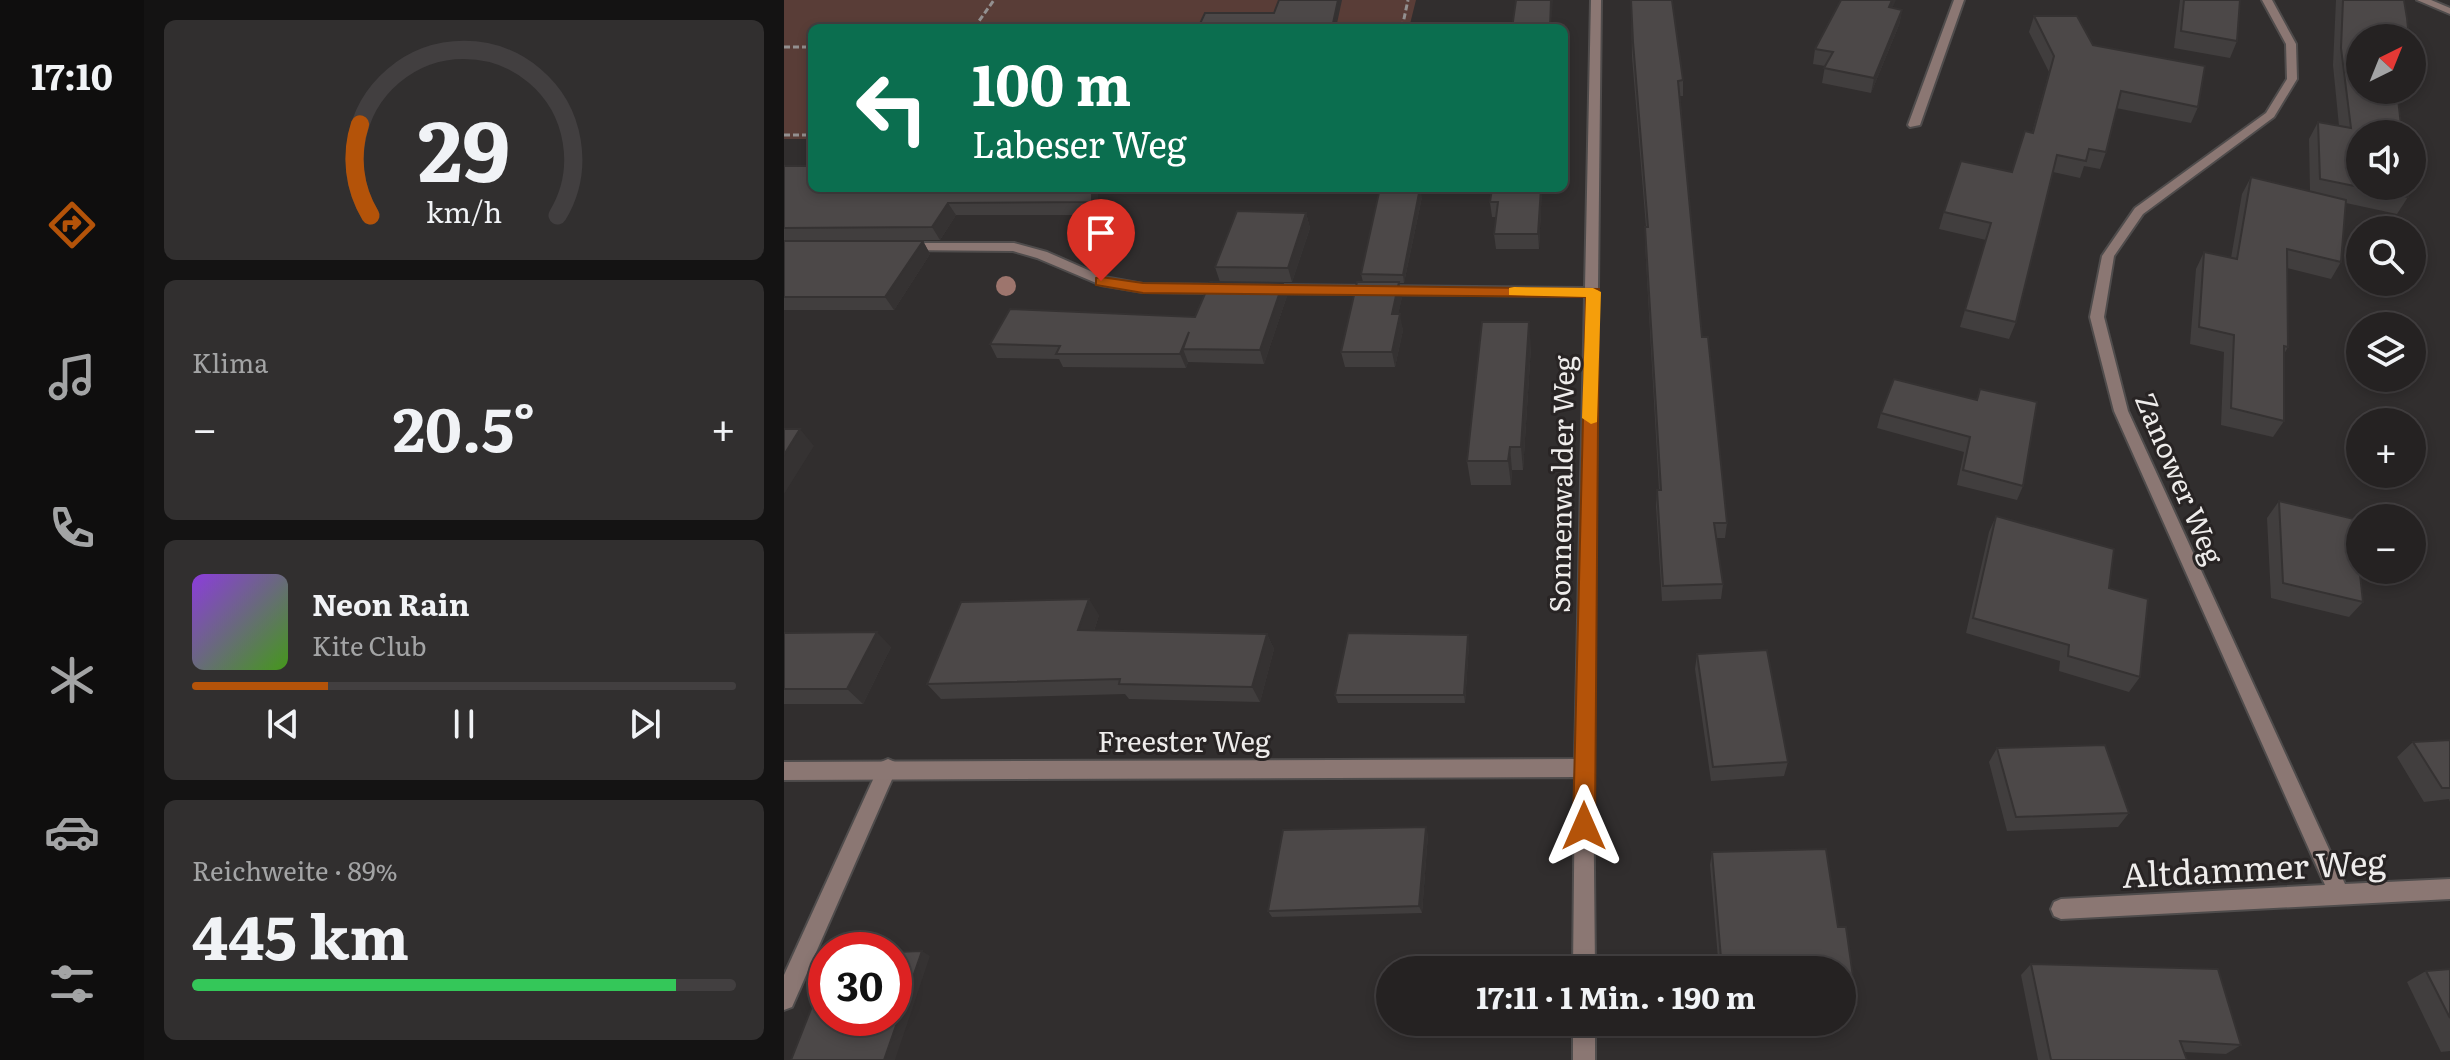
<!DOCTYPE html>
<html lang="de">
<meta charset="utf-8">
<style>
body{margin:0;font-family:Literata,serif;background:#312f2f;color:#f1f3f6;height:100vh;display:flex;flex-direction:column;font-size:30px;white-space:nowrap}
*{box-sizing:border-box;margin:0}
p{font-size:26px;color:#a3a4a5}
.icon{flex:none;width:44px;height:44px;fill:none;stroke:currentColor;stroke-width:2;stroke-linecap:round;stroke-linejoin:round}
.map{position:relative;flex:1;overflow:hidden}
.details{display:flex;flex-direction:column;gap:20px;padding:20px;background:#141313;width:640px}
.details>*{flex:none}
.banner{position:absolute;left:24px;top:24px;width:760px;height:168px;border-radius:12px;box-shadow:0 4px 12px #0003,0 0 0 2px #423f40;background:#0b6e4f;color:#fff;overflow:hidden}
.needle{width:52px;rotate:43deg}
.buttons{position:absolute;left:1562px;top:24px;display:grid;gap:16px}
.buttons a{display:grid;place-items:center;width:80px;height:80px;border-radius:50%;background:#252222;box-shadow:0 4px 12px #0003,0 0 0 2px #423f40;font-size:40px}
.speed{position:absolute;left:24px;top:932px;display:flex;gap:16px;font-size:40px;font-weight:700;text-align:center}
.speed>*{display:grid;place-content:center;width:104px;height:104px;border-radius:50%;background:#252222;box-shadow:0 4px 12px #0003,0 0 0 2px #423f40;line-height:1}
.speed .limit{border:12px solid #d22;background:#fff;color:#111}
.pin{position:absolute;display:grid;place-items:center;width:68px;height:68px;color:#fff;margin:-82px -34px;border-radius:50% 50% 50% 0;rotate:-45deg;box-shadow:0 0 8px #0007}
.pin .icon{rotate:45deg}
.me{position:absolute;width:88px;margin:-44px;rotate:0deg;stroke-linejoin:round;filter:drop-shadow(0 0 6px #0008)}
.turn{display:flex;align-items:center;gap:28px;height:168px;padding:0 32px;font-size:36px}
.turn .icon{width:104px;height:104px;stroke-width:2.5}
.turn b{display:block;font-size:56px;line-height:68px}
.big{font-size:60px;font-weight:700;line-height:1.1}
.details .widget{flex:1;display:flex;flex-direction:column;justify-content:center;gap:12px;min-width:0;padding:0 28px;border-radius:12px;background:#312f2f}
.details .dial{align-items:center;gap:0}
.dial svg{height:208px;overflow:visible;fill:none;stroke:#423f40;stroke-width:7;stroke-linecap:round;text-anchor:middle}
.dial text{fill:#f1f3f6;stroke:none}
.song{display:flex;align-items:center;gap:24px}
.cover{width:96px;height:96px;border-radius:12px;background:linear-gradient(135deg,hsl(270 70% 55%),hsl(100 70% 35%))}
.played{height:8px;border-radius:4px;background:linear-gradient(90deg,#b45309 25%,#423f40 25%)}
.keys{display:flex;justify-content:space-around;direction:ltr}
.heat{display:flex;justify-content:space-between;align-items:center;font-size:44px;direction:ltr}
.charge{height:12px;border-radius:6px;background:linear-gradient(90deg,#34c759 89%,#423f40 0)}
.trip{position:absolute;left:592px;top:956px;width:480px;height:80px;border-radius:40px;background:#252222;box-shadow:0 4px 12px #0003,0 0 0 2px #423f40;font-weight:700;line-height:80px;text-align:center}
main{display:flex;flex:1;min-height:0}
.tabs{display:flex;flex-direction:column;width:144px;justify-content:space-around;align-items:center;background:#0f0e0e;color:#a3a4a5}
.tabs .icon{width:56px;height:56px}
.tabs .current{color:#b45309}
.tabs b{font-size:36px;color:#f1f3f6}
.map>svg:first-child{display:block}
</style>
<main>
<nav class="tabs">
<b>17:10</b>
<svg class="icon current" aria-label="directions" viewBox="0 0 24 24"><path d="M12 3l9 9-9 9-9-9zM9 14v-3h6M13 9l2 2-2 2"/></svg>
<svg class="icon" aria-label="music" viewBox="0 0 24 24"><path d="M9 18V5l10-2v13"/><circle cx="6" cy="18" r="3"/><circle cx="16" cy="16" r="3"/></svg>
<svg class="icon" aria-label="phone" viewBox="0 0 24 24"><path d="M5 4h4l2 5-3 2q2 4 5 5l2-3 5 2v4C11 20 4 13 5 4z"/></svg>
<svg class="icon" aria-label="climate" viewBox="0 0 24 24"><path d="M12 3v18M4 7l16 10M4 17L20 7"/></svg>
<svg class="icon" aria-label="car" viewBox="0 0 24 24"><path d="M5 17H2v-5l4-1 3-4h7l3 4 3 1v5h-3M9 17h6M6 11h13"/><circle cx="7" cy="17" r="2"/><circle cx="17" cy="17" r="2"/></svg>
<svg class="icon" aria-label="filters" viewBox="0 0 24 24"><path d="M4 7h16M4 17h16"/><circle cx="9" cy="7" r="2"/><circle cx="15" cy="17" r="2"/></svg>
</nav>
<section class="details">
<div class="widget dial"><svg viewBox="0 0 100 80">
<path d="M14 69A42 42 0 1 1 86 69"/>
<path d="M14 69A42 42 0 0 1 10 34" stroke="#b45309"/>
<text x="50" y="56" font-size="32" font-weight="700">29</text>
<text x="50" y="72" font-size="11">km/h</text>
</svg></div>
<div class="widget"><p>Klima</p>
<div class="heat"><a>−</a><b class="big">20.5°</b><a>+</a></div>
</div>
<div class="widget">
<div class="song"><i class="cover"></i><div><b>Neon Rain</b><p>Kite Club</p></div></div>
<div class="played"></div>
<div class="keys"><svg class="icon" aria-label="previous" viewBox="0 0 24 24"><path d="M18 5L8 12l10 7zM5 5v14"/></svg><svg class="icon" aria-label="pause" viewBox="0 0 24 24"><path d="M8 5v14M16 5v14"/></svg><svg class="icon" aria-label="next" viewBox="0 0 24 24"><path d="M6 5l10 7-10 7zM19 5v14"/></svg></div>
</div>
<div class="widget"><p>Reichweite · 89%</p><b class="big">445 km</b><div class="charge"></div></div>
</section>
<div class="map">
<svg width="1666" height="1060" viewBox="0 0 1666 1060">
<rect width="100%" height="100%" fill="#312e2e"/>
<path fill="#593d37" d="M0 0H632L625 28H28V139H0Z"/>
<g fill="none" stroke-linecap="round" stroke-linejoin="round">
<g stroke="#4f4c4c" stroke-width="4">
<path id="service" d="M104 759 111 762 113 768 8 1007 0 1010V975L97 762Z"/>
</g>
<g stroke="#4f4c4c" stroke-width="4">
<path id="minor" d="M807 0H817L809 768 811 970H789L791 777 0 780V762L791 759 801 296 482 293 475 289 482 285 801 288Z
M1170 0H1180L1136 125 1126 127 1124 125Z
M1478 0H1488L1512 44 1513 79 1490 117 1359 214 1330 256 1320 317 1344 411 1561 884 1666 879V899L1277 919 1270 916 1267 909 1270 902 1277 899 1541 885 1330 411 1306 317 1318 256 1351 208 1482 113 1503 79 1502 44Z
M1633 0H1647L1666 8V14Z
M122 243H230L263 252 320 277 359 284 443 285 450 289 443 293 359 292 317 285 253 258 229 251 118 250 116 247Z
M789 1022H811V1060H789Z"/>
</g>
<path stroke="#939090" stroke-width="3" stroke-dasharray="6 3" stroke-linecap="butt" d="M190 28 210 0
M618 28 624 0
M0 47H28
M0 135H28"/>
<use href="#service" fill="#8b7773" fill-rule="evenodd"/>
<use href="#minor" fill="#8b7773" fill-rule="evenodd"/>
</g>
<g fill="#9d756d">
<circle cx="324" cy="241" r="9"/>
<circle cx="222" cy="286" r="10"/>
</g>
<path fill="#413e3e" d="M847 0 899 80V96H896L918 337 943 523 941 538H932L939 584 937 599 878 601 872 506 873 490H875L861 243 862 227 848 57Z
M1396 0H1456L1453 41 1446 58 1390 48Z
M1552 0H1620L1576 90H1622L1618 96H1614L1624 197 1613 214 1562 203 1557 262 1547 279 1503 268 1504 347 1500 354V421L1489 437 1437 425 1440 352 1406 344 1412 269 1420 252 1447 258 1458 194 1467 177 1526 191 1525 139 1534 122 1555 126 1549 65Z
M1118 10 1115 25 1087 93 1038 83 1041 66 1029 64 1031 49Z
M1250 16 1309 45 1414 107 1407 123 1332 108 1322 152 1316 169 1300 166 1296 178 1269 172 1232 322 1225 339 1176 327 1202 240 1155 229 1160 212 1228 172 1248 133 1265 72 1245 32Z
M0 166 314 188V215H172L156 240 0 241Z
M758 188 755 249H712L710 234 712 217H708L706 202Z
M638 197 620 283H615L618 297 614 314 619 330 611 367H561L557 352 579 282 577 274Z
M522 213 526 228 508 282H436L431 267Z
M0 241H139L146 254 110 310H0Z
M499 283 503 296 480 364 404 362 402 368 279 367 275 359 213 358 206 344 411 317Z
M747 346 739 470H728L727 485H687L683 461Z
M1196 389 1239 486 1233 500 1173 485 1180 452 1093 428 1097 413 1192 400Z
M1495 501 1579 602 1565 617 1487 598 1483 518Z
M1212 516 1325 588 1356 677 1345 692 1275 671 1276 661 1182 633 1205 532Z
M315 615 310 631 483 634 490 649 476 702 345 699 341 694 157 699 143 684Z
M0 633 107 647 79 704H0Z
M685 643 681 703H554L551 695Z
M913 654 1004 762 1000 776 927 781 911 669Z
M1666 740V802L1665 799 1640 802 1613 757 1629 742Z
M1213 748 1345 813 1334 827 1223 831 1205 762Z
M644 834 638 913 488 917 484 911Z
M928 852 1054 927 1073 1005 1067 1015H1058V970H935L926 865Z
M1247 964 1457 1045 1442 1054 1400 1052 1403 1060H1254L1237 975Z
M1666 969V1051L1657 1052 1623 982 1642 971Z"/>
<path fill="#353232" d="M554 0H558L552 28H548Z
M767 0H769L767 28H766Z
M1108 0H1112L1102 22 1105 7Z
M1118 10 1115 25 1087 93 1090 78Z
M308 188H314V215L308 202Z
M636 188 638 197 620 283 619 275Z
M757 188H758L755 249 754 234Z
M164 203 172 215 156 240 148 227Z
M522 213 526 228 508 282 504 268Z
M139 241 146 254 110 310 101 297Z
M615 282 618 297 611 330 608 314Z
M499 283 503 296 480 364 476 350Z
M616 314 619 330 611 367 608 352Z
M745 322 747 346 739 470 737 447Z
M399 349 404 362 402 368 396 354Z
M16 429 30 446 0 494V455Z
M726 447 728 470 727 485 724 461Z
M305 599 315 615 305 646 294 630Z
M93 632 107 647 79 704 63 689Z
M483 634 490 649 476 702 468 687Z
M684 635 685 643 681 703 680 695Z
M642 827 644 834 638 913 635 906Z
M138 951 146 956 111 1060H100Z"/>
<path fill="#4c4848" stroke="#353232" stroke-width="2" d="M495 0H554L548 28H414L421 13H490Z
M732 0H767L766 28H728Z
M847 0H888L899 80 894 81 918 337H924L943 523H930L939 584 879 586 873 490H877L861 227H864L849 42Z
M1057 0H1108L1105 7 1118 10 1090 78 1040 68 1049 52 1031 49Z
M1400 0H1456L1453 41 1397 31Z
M1559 0H1620L1623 18 1625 38H1576V90H1613L1618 134H1576V186H1623L1624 197 1536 179 1534 122 1567 128 1557 48Z
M1250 16H1293L1309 45 1421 66 1414 107 1337 91 1322 152 1305 149 1302 161 1273 155 1232 322 1181 310 1207 223 1160 212 1177 161 1228 172 1241 131 1249 133 1270 56Z
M0 166H28V188H308V202L164 203 148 227 0 228Z
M1467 177 1562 200 1557 262 1503 249 1504 347 1500 346V421L1447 408 1450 335 1415 327 1420 252 1453 259Z
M596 188H636L619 275 577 274Z
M708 188H757L754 234H710L714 202H706Z
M453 211 522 213 504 268 431 267Z
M0 241H139L101 297H0Z
M426 282 499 283 476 350 399 349 405 332 396 354H272L276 346 206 344 226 309 411 317Z
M573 282H615L608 314H616L608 352H557Z
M698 322H745L737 447H726L724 461H683Z
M1110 379 1193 400 1196 389 1253 402 1239 486 1179 470 1186 437 1097 413Z
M0 429H16L0 455Z
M1495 501 1570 519 1579 602 1499 583Z
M1212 516 1330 549 1325 588 1364 599 1356 677 1284 656 1285 645 1189 618Z
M305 599 294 630 483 634 468 687 335 684 336 679 143 684 177 602Z
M93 632 63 689H0V633Z
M564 633 684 635 680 695H551Z
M983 650 1004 762 929 767 913 654Z
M1666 740V788H1658L1629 742Z
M1321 745 1345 813 1232 817 1213 748Z
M642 827 635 906 484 911 499 830Z
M1042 849 1054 927H1062L1073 1005H1058V970H938L928 852Z
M138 951 100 1060H7L42 971V1018H110V952Z
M1247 964 1434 969 1457 1045 1396 1041 1403 1060H1267Z
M1666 969V1018L1642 971Z"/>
<path fill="#b45309" stroke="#753606" stroke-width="2" d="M317 277 359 283 815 289 811 826 808 833 800 836 792 833 789 826 802 297 359 293 312 285V278Z"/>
<path fill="#f59e0b" d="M730 287 809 288 817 292 813 422 807 424 798 418 802 297 725 295V288Z"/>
<g text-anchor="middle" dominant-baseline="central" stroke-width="6" stroke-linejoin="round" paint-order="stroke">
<g font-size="28" fill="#eeeceb" stroke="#282424">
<text transform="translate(1397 478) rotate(67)">Zanower Weg</text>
<text transform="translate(776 484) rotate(-89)">Sonnenwalder Weg</text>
<text x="400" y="740">Freester Weg</text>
</g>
<g font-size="34" fill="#eeeceb" stroke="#282424">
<text transform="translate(1470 866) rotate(-3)">Altdammer Weg</text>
</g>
</g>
</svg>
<div class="buttons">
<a><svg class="needle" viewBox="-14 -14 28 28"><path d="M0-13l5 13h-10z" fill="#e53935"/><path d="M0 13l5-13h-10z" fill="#a3a4a5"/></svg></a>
<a><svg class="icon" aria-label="sound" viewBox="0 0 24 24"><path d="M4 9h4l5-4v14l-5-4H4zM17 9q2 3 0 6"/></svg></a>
<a><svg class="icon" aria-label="search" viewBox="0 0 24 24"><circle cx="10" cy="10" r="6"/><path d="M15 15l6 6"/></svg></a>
<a><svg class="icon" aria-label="layers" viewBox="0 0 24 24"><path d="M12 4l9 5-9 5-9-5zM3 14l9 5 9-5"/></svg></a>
<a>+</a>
<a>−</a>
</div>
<div class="speed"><div class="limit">30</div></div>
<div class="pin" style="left:317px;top:281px;background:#d93025"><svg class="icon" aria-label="arrive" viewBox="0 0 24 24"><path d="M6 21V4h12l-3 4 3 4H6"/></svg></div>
<svg class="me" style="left:800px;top:826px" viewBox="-20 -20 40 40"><path d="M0-17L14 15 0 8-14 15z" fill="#b45309" stroke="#fff" stroke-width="4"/></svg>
<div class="trip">17:11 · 1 Min. · 190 m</div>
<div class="banner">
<div class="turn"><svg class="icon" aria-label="left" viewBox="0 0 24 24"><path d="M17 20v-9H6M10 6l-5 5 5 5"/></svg><div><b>100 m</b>Labeser Weg</div></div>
</div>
</div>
</main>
